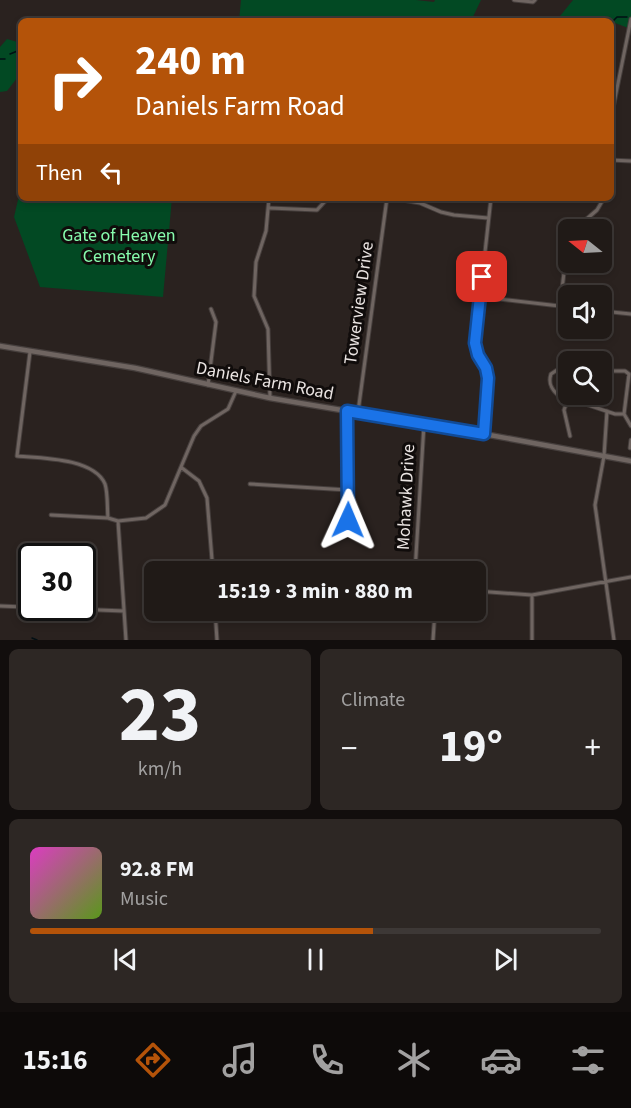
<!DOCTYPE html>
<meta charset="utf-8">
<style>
body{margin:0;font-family:"Source Sans 3",sans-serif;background:#2d2724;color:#f1f3f6;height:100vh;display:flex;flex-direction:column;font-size:22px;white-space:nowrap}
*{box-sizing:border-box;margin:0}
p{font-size:20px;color:#a2a1a1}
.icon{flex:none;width:33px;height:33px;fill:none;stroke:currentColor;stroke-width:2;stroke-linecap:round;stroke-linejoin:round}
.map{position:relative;height:640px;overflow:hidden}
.sheet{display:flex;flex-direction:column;gap:9px;padding:9px;background:#120e0d;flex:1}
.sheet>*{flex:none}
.hud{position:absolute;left:18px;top:18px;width:596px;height:183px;border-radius:9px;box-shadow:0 3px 9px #0003,0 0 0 2px #3d3836;background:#b45309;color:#fff;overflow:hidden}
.needle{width:39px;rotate:288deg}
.controls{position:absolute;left:558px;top:219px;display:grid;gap:12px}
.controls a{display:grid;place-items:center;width:54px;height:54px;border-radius:9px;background:#201a17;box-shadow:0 3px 9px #0003,0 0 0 2px #3d3836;font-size:30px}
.speed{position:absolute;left:18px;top:543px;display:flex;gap:12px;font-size:30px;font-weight:700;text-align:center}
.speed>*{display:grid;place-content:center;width:78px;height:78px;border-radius:50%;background:#201a17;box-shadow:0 3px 9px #0003,0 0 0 2px #3d3836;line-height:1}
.speed .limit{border:3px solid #111;border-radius:9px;background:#fff;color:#111}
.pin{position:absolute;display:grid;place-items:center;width:51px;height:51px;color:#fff;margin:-26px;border-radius:12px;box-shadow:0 3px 9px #0006}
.me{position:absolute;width:66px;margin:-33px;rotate:1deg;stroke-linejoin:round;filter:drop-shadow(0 0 4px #0008)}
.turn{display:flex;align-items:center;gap:21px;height:126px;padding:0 18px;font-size:27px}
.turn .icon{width:78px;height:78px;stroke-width:2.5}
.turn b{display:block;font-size:42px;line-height:51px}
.then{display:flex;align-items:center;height:57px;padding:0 18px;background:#0003;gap:12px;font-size:22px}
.big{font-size:45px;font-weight:700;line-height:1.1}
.sheet .card{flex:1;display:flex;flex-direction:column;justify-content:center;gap:9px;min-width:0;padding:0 21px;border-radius:9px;background:#2d2724}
.sheet .dial{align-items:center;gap:0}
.dial b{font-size:78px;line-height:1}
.song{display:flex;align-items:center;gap:18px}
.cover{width:72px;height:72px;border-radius:9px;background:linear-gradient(135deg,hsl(310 70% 55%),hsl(90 70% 35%))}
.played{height:6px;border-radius:3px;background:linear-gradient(90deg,#b45309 60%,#3d3836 60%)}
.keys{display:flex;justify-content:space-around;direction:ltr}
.heat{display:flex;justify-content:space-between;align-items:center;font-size:33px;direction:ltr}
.sheet .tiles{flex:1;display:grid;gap:9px;grid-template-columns:1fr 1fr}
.card:last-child{grid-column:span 2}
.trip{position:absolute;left:144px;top:561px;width:342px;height:60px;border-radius:9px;background:#201a17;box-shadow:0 3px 9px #0003,0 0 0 2px #3d3836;font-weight:700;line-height:60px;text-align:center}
.tab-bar{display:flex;height:96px;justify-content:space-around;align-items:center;background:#0d0a09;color:#a2a1a1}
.tab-bar .icon{width:42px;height:42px}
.tab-bar .active{color:#b45309}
.tab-bar b{font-size:27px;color:#f1f3f6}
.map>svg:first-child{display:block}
</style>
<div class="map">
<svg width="631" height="640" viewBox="0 0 631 640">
<rect width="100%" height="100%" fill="#2a221f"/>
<path fill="#024923" d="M241 0H416L434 2 435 0H481L471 21H239Z
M573 0H631V29L615 23 611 27 610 21H556Z
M7 39 21 43V73L7 91 0 92V47Z
M21 187V198H172L163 297 40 287 14 217Z"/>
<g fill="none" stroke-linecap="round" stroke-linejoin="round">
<path stroke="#020f14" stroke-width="1.5" d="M610 24 617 17H627
M10 54 20 50
M0 59H5
M32 638 37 640"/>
<g stroke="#463f3d" stroke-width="5">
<path id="street" d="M514 0 533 2 535 0
M610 123 631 19
M610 160 631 161
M269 198 266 231 256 262 254 296 268 329 270 398
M391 198 420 203 441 212 454 215 488 218
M270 208 317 210 328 198
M574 230 597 210 604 198
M481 297 568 307
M560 306 568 239
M602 311 631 314
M30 352 17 456C41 458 94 458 105 484 108 493 107 508 108 518L118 521 126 640
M568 371 557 370 551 374C548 383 551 389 558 395L615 414H624L629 374 625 371H602
M208 385 216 322 211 309
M568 399 564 410 570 436
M347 411 348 520
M607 411 604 456 595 505 614 640
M358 412 387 198
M624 414 631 426
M484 434C485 416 492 386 487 370 484 360 477 353 475 343L491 198
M630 448 631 440
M182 468 199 481 207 498 213 572
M250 484 348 490
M51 515 108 518
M118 521 146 518 165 505 194 436 201 426 228 409 236 391
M415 572 424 424
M476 591 532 595 631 577
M0 606 124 611
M215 610 217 640
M433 640 435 610
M532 640V595"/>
</g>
<g stroke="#463f3d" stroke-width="7">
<path id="secondary" d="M0 346 135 368 270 398 484 434 631 461"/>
</g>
<use href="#street" stroke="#6f6561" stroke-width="3"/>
<use href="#secondary" stroke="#6f6561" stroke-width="4.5"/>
</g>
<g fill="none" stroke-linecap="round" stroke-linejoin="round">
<g stroke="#114b97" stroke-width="15">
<path id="route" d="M348 520 347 411 484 434 488 378 486 368 478 355 475 343 482 277"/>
</g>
<use href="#route" stroke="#1a73e8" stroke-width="10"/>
</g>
<g text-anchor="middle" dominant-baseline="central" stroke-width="6" stroke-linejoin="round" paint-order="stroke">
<g font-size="18" fill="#87fbad" stroke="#100c0b">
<text x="119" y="235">Gate of Heaven<tspan x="119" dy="21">Cemetery</tspan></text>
</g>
<g font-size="18" fill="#eae4e2" stroke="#100c0b">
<text transform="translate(359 303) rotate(-82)">Towerview Drive</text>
<text transform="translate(265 381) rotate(11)">Daniels Farm Road</text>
<text transform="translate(406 497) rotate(-87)">Mohawk Drive</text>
</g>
</g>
</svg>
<div class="controls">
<a><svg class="needle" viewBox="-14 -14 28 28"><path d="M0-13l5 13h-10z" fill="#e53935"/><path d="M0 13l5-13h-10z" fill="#a2a1a1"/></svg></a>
<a><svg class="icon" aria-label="sound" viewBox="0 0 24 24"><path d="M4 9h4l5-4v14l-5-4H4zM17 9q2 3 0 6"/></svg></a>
<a><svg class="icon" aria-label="search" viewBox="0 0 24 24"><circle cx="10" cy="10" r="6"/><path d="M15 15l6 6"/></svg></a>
</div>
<div class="speed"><div class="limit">30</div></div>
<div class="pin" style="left:482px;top:277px;background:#d93025"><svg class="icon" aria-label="arrive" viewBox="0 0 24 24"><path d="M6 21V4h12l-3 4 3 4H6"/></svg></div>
<svg class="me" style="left:348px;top:520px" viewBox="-20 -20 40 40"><path d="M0-17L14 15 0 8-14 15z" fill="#1a73e8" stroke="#fff" stroke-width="4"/></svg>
<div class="trip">15:19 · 3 min · 880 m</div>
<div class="hud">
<div class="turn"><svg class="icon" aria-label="right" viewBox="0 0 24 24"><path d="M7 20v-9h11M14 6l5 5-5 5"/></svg><div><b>240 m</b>Daniels Farm Road</div></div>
<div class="then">Then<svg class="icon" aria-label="left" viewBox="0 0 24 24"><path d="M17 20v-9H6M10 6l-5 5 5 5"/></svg></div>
</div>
</div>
<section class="sheet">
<div class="tiles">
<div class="card dial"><b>23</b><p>km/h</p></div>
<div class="card"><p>Climate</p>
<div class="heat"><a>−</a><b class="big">19°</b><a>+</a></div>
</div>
<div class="card">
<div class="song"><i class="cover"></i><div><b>92.8 FM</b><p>Music</p></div></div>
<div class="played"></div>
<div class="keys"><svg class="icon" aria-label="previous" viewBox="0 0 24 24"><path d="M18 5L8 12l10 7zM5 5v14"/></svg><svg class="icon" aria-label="pause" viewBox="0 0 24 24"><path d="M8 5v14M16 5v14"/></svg><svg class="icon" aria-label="next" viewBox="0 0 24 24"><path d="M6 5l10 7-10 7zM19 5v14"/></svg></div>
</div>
</div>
</section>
<nav class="tab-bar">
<b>15:16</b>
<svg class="icon active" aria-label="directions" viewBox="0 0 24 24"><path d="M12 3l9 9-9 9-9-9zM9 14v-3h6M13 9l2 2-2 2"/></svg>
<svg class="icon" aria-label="music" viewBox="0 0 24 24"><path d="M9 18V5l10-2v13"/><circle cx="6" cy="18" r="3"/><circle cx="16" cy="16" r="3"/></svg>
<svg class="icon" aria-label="phone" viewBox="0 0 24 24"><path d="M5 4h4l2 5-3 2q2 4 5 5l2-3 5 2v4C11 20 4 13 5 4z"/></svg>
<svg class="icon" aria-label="climate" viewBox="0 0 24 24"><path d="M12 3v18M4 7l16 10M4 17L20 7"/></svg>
<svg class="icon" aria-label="car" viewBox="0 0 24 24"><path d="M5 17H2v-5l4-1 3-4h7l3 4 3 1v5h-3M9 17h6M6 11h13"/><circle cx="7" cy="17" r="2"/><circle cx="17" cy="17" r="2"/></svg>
<svg class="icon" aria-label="filters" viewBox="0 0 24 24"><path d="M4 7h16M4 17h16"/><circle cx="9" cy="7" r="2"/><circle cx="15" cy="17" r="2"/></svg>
</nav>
